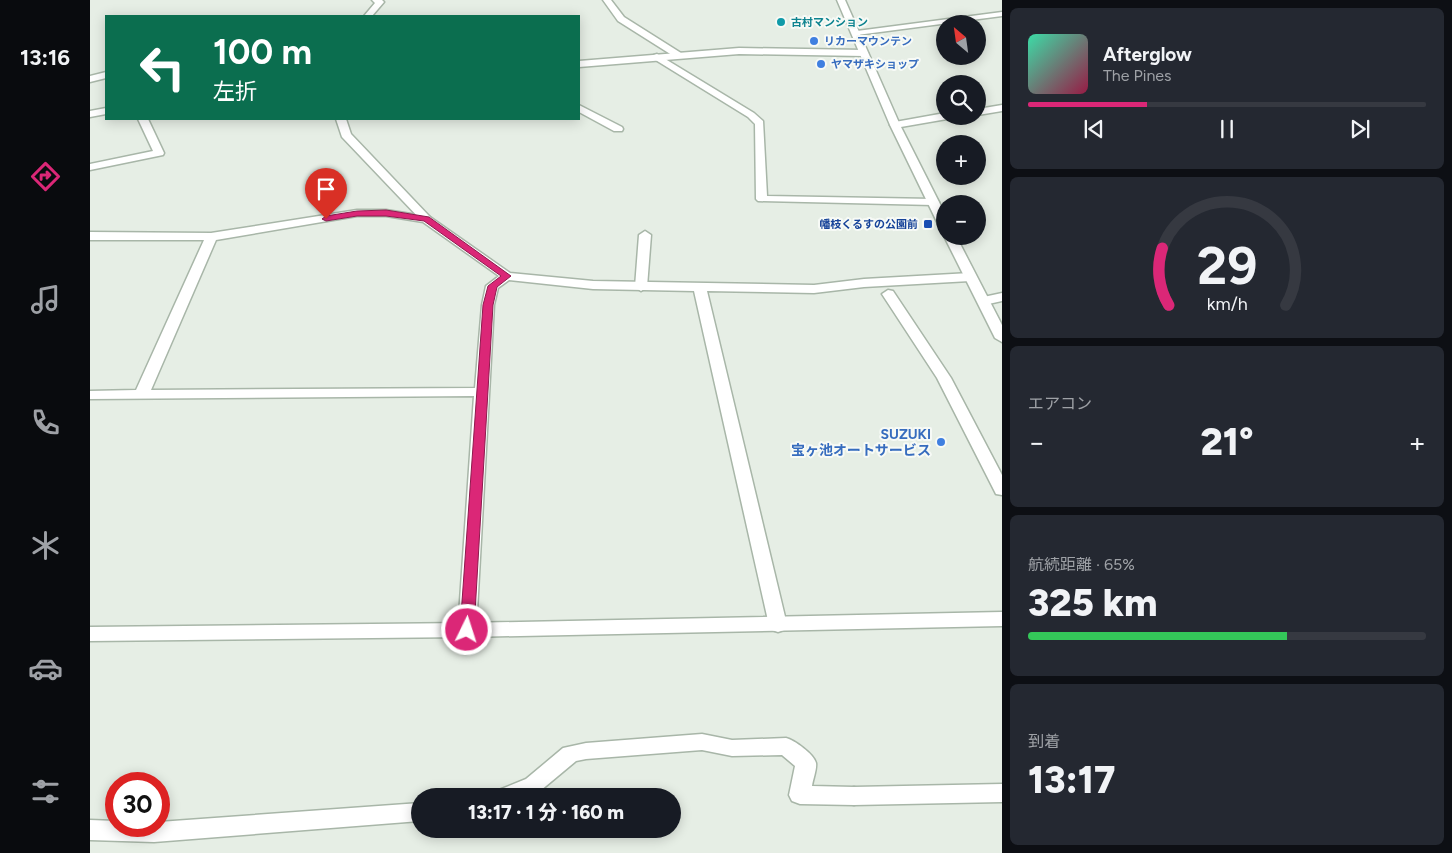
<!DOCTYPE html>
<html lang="ja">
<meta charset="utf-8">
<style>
body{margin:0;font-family:Figtree,"Noto Sans JP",sans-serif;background:#242831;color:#f1f3f6;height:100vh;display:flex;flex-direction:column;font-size:19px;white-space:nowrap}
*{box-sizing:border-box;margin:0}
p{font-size:16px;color:#9ea1a6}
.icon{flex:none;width:28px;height:28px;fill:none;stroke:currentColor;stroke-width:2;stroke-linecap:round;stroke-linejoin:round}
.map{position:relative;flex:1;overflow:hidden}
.drawer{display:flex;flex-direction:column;gap:8px;padding:8px;background:#0d0f14;width:450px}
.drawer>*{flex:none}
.top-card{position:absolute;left:15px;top:15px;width:475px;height:105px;border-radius:0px;box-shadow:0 2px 12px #0003;background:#0b6e4f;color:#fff;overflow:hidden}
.needle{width:32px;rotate:331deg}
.controls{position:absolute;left:846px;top:15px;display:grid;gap:10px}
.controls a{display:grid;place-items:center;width:50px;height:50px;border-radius:50%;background:#171b24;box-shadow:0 2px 12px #0003;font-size:25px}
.speed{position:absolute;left:15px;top:772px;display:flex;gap:10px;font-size:25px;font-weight:700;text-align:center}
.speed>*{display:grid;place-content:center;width:65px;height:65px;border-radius:50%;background:#171b24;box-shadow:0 2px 12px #0003;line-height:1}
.speed .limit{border:8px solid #d22;background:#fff;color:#111}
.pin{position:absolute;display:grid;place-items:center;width:42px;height:42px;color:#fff;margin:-51px -21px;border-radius:50% 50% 50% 0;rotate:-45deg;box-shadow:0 0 5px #0007}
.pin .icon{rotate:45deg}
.me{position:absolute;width:55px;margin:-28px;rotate:4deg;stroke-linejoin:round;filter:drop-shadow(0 0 4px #0008)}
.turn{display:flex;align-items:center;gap:18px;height:105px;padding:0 25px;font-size:22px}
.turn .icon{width:65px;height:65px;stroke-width:2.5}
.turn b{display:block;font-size:35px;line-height:42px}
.big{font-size:38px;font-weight:800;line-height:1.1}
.drawer .tile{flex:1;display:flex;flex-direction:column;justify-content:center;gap:8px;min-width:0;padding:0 18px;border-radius:8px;background:#242831}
.drawer .dial{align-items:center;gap:0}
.dial svg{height:130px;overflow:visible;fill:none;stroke:#363941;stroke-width:7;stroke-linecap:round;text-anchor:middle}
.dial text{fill:#f1f3f6;stroke:none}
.song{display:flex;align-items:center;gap:15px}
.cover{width:60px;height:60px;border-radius:8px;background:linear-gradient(135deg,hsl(160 70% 55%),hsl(340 70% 35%))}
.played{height:5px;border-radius:2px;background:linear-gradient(90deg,#db2777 30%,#363941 30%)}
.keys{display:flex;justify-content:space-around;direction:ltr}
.heat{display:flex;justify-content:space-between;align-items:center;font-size:28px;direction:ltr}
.charge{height:8px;border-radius:4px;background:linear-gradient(90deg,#34c759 65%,#363941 0)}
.trip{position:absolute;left:321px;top:788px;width:270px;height:50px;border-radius:25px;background:#171b24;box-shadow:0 2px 12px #0003;font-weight:800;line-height:50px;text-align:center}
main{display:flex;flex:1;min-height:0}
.dock{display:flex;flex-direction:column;width:90px;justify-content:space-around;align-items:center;background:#090b0e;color:#9ea1a6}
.dock .icon{width:35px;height:35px}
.dock .current{color:#db2777}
.dock b{font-size:22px;color:#f1f3f6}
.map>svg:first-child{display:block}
</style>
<main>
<nav class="dock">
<b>13:16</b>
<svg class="icon current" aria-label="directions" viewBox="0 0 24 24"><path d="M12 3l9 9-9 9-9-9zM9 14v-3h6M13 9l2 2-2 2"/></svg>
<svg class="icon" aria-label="music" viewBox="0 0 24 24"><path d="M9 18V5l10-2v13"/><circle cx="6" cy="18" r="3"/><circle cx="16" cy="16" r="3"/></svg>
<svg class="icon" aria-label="phone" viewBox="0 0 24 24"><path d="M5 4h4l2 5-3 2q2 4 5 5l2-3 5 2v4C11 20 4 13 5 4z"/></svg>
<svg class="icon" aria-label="climate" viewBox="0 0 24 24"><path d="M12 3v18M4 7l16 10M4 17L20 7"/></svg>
<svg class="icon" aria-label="car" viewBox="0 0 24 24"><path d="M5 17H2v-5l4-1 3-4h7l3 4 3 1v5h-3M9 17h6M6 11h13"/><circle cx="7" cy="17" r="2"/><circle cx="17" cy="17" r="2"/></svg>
<svg class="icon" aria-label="filters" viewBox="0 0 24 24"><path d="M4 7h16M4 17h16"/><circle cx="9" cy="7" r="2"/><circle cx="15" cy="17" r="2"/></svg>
</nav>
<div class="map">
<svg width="912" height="853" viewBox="0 0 912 853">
<rect width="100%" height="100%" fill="#e6eee5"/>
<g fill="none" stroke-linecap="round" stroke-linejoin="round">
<g stroke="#a8b6a8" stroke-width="3">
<path id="service" d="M513 0H521L534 17 591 53V57H585L528 21Z
M567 54 664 113 673 121 677 196 843 199 849 202 843 205 668 201 666 199 665 124 658 117 564 59V55Z
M16 72V78L0 82V76Z
M489 105 532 127 533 129 532 131H524L489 112Z
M246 119H256L261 134 340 217 342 219 340 221H332L252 137Z
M555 231 561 235 557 287 551 291 545 287 549 235Z
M798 290 803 291 861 378 912 475V495L906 494 904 490 847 378 792 294Z
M612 734 642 740 696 738C704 740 724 754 726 763 727 769 723 779 722 786L764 787 772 790 775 796 772 802 764 805 710 804 702 801 699 795 705 766 692 755 642 756 612 750 496 759 486 761 450 791 439 796H406L409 790 436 779 473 748 496 743Z
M330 803V821L64 842 0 840V820L26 821V826H69V822Z"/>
</g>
<g stroke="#a8b6a8" stroke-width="3">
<path id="minor" d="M282 0H292L294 2 282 16H274L285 3Z
M912 12V16L767 35 763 33 767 31Z
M649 48 774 50 778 53 774 56 649 54 489 67V61Z
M912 105V111L888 115V109Z
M16 108V114L0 117V111Z
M855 113V116H862L857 119 805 128 800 125 805 122Z
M48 119H58L74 153 73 155 0 170V164L63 151Z
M267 210H296L340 217 420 273 503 281 724 285 774 279 880 273 886 277 880 281 774 287 724 293 617 291 697 625 694 630 688 632 682 630 679 625 604 291 503 289 419 280 408 288 404 305 386 630 384 635 377 637 370 635 368 630 384 396 0 399V391L46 390 114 240H0V232L121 233ZM267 216H296L333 222 409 276 396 286 392 305 385 388 61 390 126 240Z
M912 293V301L894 305 888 301 889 298Z
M912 784V802L764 805 756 802 753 796 756 790 764 787Z"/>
</g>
<g stroke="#a8b6a8" stroke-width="3">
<path id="tertiary" d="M747 0H755L810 125 855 214V229L849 226 800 125Z
M855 235V236H866L912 325V342L905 338 854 236Z
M912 612V626L377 637 0 641V627L377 623Z"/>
</g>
<use href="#service" fill="#fff" fill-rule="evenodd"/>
<use href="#minor" fill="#fff" fill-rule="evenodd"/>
<use href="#tertiary" fill="#fff" fill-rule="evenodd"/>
</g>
<path fill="#db2777" stroke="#8e194d" d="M296 210 339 217 421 276 407 287 403 305 384 630 382 634 377 635 372 634 370 630 393 305 398 286 411 276 334 221 296 216H267L236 221 232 219 236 216 267 211Z"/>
<circle fill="#0f9aa8" stroke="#f7faf6" stroke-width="2" cx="691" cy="22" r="5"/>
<g fill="#3f7fe0" stroke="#f7faf6" stroke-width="2">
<circle cx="724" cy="41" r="5"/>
<circle cx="731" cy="64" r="5"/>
<circle cx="851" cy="442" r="5"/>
</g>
<rect fill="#1a4fb4" stroke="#f7faf6" stroke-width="2" x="833" y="219" width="10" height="10" rx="2.5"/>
<g text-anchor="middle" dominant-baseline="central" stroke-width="4" stroke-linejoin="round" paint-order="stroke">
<g font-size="11" font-weight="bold" fill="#0d838f" stroke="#f7faf6" text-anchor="start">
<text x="701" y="22">古村マンション</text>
</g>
<g font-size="11" font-weight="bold" fill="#366cbe" stroke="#f7faf6" text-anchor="start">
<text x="734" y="41">リカーマウンテン</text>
<text x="741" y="64">ヤマザキショップ</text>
</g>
<g font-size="11" font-weight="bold" fill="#164399" stroke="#f7faf6" text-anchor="end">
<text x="828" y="224">幡枝くるすの公園前</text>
</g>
<g font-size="14" font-weight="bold" fill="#366cbe" stroke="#f7faf6" text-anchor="end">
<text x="841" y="434">SUZUKI<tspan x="841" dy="16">宝ヶ池オートサービス</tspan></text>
</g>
</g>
</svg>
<div class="controls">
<a><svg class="needle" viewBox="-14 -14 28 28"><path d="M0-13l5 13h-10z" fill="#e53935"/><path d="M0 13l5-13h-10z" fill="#9ea1a6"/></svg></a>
<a><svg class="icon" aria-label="search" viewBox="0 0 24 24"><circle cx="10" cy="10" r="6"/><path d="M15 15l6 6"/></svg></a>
<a>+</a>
<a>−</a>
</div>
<div class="speed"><div class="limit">30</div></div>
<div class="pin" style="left:236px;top:219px;background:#d93025"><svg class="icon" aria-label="arrive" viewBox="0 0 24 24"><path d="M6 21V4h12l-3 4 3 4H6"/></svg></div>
<svg class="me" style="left:377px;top:630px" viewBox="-20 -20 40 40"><circle r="17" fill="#db2777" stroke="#fff" stroke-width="3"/><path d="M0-11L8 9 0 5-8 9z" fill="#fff"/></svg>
<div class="trip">13:17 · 1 分 · 160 m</div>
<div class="top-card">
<div class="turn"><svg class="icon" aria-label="left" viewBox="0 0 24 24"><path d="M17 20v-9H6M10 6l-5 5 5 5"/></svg><div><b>100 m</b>左折</div></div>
</div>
</div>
<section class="drawer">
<div class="tile">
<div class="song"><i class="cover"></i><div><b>Afterglow</b><p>The Pines</p></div></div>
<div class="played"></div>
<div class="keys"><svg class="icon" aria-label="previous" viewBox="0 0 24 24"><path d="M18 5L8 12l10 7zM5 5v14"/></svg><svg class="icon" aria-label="pause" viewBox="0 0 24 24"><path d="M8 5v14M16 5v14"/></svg><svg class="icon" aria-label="next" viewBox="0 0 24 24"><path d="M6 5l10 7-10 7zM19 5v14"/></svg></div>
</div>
<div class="tile dial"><svg viewBox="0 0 100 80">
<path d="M14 69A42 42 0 1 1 86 69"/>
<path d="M14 69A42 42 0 0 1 10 34" stroke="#db2777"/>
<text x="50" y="56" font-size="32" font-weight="700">29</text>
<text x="50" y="72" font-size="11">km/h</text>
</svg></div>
<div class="tile"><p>エアコン</p>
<div class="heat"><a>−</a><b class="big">21°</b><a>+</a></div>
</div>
<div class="tile"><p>航続距離 · 65%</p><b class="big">325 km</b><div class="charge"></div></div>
<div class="tile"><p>到着</p><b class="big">13:17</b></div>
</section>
</main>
